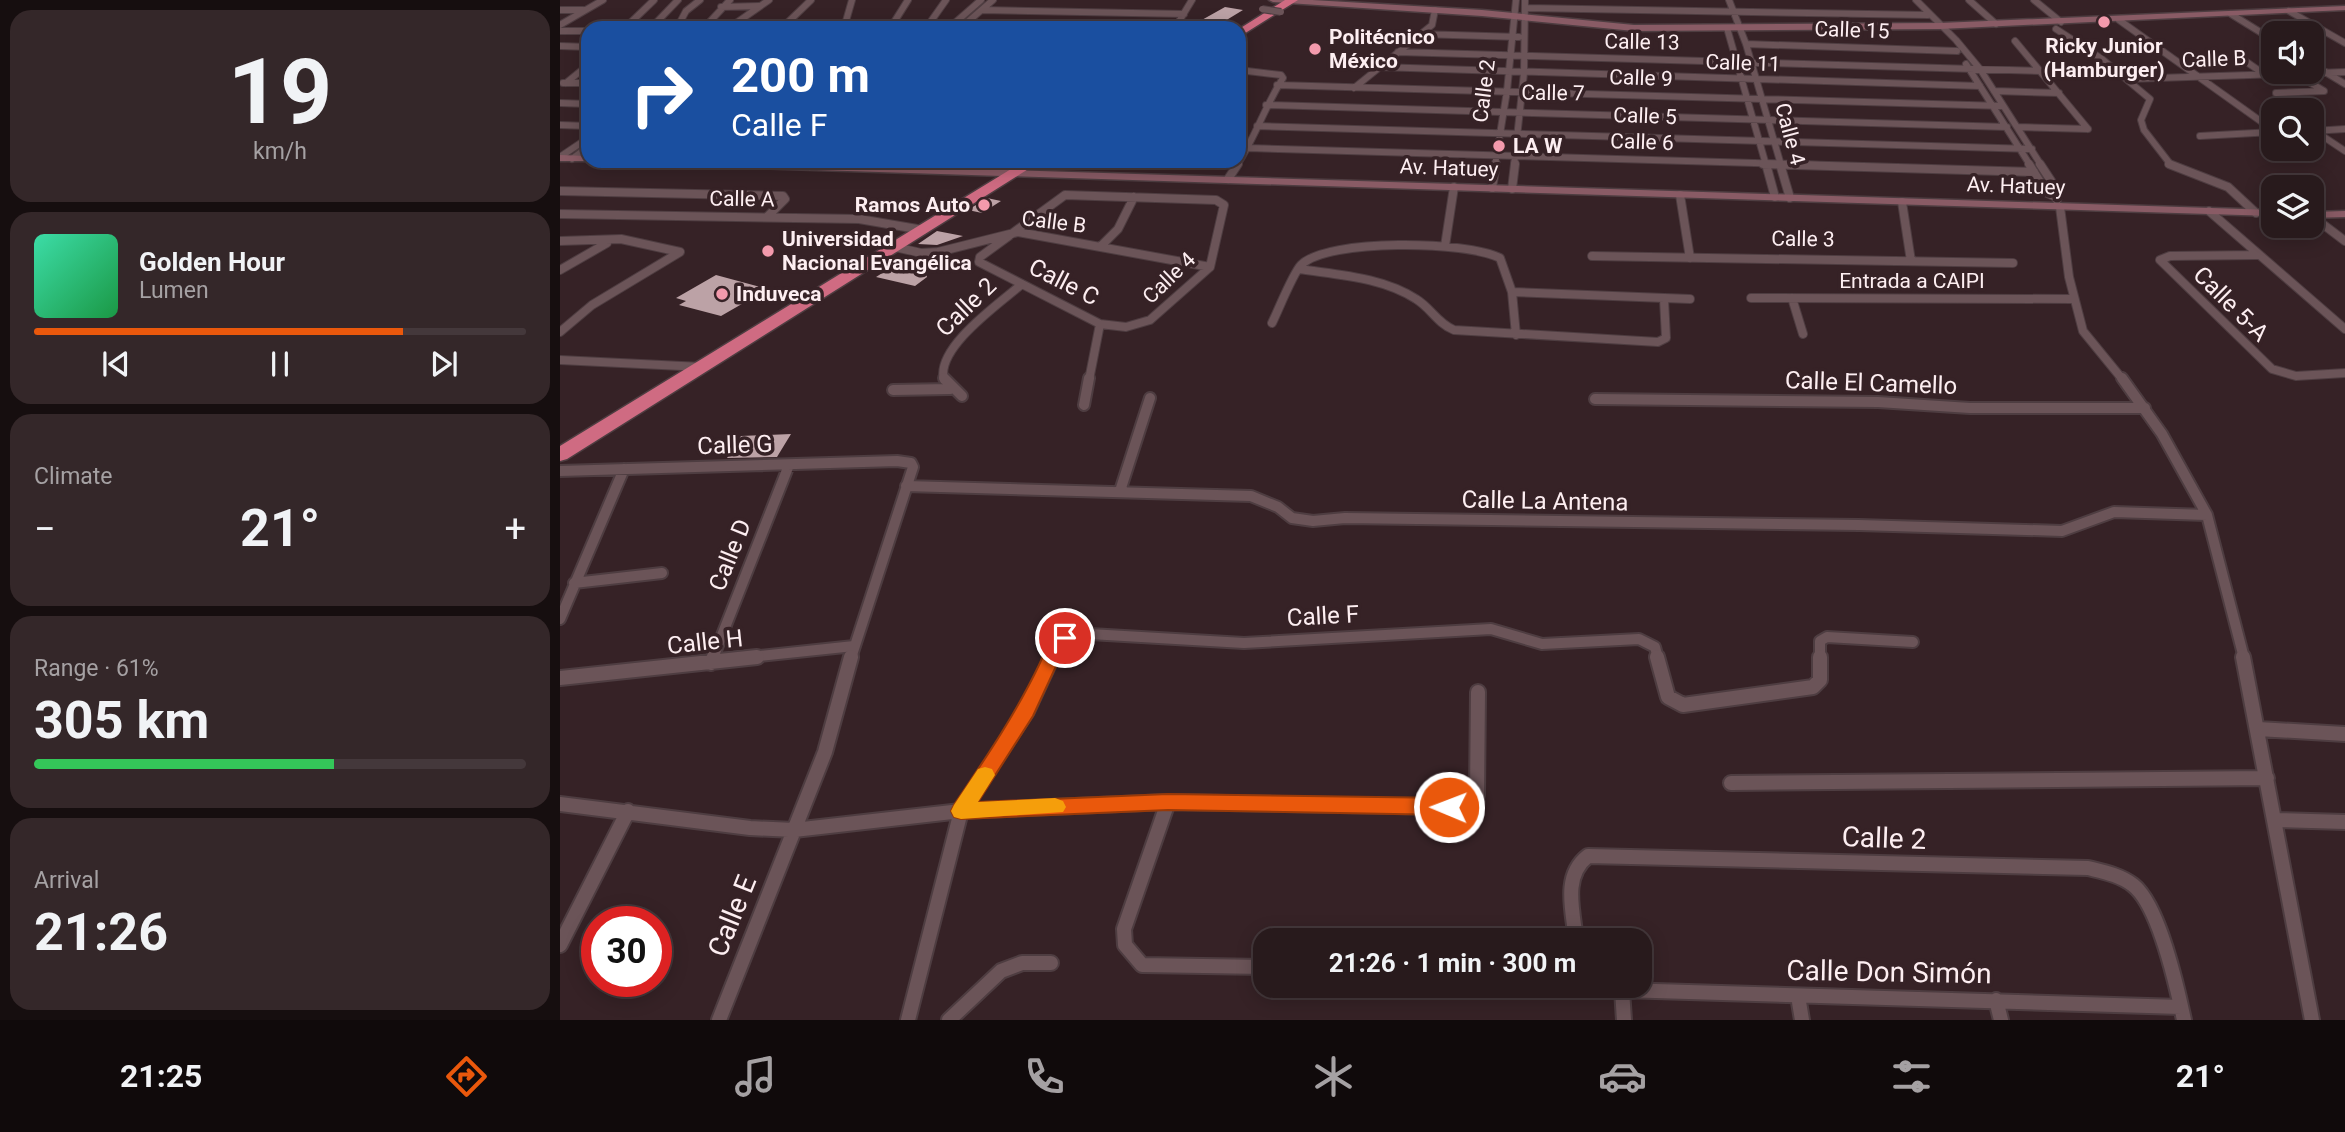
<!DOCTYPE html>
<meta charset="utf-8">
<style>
body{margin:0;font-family:Roboto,sans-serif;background:#342729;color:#f1f3f6;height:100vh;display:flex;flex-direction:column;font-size:26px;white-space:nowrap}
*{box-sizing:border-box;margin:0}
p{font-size:23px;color:#a5a1a3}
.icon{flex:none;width:38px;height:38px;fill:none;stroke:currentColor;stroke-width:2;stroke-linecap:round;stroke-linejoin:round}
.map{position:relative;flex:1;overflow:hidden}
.sheet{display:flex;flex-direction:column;gap:10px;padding:10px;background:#160e0f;width:560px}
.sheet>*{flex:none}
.hud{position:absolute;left:21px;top:21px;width:665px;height:147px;border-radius:21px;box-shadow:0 4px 18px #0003,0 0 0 2px #44383b;background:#1a4fa0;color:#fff;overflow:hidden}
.controls{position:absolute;left:1701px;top:21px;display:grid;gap:14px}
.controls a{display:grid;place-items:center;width:63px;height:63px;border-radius:14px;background:#281a1c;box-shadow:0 4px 18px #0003,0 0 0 2px #44383b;font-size:35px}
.speed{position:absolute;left:21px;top:906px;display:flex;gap:14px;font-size:35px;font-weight:700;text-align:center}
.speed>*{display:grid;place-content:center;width:91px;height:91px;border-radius:50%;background:#281a1c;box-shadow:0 4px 18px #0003,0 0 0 2px #44383b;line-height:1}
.speed .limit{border:10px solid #d22;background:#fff;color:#111}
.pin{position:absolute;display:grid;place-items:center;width:60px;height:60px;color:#fff;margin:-30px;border:4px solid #fff;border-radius:50%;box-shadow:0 2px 7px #0007}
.me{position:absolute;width:77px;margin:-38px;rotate:271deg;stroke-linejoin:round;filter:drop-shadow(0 0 5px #0008)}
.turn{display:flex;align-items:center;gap:24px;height:147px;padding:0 35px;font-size:32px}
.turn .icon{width:91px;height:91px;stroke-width:2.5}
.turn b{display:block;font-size:49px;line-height:60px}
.big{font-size:52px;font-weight:700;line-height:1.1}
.sheet .tile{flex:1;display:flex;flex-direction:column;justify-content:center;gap:10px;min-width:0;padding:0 24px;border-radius:21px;background:#342729}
.sheet .dial{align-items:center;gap:0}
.dial b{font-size:91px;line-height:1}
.song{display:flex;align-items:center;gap:21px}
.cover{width:84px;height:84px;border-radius:10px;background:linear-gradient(135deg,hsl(160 70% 55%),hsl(140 70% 35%))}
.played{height:7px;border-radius:4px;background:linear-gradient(90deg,#ea580c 75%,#44383b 75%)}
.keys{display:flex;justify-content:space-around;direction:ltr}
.heat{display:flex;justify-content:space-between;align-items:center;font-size:38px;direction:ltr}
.charge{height:10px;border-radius:5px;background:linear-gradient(90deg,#34c759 61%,#44383b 0)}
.trip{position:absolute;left:693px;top:928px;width:399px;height:70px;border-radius:21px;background:#281a1c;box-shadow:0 4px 18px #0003,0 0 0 2px #44383b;font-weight:700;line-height:70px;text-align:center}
.tab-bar{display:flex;height:112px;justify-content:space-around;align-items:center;background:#100a0b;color:#a5a1a3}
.tab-bar .icon{width:49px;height:49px}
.tab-bar .selected{color:#ea580c}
.tab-bar b{font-size:32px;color:#f1f3f6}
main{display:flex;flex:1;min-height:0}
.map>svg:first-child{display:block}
</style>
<main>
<section class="sheet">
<div class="tile dial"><b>19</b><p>km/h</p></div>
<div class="tile">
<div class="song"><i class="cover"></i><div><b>Golden Hour</b><p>Lumen</p></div></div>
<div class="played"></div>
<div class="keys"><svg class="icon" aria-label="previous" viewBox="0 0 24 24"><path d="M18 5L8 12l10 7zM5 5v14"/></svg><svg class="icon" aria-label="pause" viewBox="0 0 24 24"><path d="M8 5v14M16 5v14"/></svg><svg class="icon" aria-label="next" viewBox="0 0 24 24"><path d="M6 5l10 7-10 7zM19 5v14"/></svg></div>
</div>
<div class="tile"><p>Climate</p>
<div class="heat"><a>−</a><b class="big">21°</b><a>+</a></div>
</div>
<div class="tile"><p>Range · 61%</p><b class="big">305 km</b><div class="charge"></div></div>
<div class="tile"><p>Arrival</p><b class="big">21:26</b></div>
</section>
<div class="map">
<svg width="1785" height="1020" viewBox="0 0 1785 1020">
<rect width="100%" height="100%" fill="#362226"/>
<path fill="#bca2a6" d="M665 7 683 10 660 24 640 21Z
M427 198 441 201 422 213 408 210Z
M377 231 403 236 377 245 358 244Z
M363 262 367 277 355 286 316 277 338 263 355 267Z
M156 275 208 289 161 316 119 305 126 301 116 298Z
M231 434 217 457 167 458 181 436Z"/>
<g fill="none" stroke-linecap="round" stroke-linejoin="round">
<g stroke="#4e3d41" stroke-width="8">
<path id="street-far3" d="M1169 0 1186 44 1221 165
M1356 0 1396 40 1420 69 1481 165
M1409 0 1436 24
M1474 0 1501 22
M161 7 199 6
M966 8 1368 15
M0 10H23
M422 10 624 14
M1729 11 1785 43
M1671 14 1713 40
M1559 20 1713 130
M369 24 386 0
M405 24 549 28
M0 25 43 0
M403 26 433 0
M331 27 348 0
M65 28 94 0
M91 28 118 0
M117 28 126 11 140 0
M144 28 170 0
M169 28 209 0
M222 28 251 0
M270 28 394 23
M284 28 292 0
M389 28 421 0
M615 28 632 0
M1167 28 1206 165
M1496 29 1542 59 1590 99 1581 120 1584 130 1611 165
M0 31H28
M860 34 959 37
M1455 41 1528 129
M1186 44 1397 51
M0 46 28 47
M838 52 1481 71
M1678 56 1704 74
M1406 64 1470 165
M1752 64 1785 84
M819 67 1420 86
M1567 79 1785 72
M3 83H28
M6 83 28 65
M717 85 1443 106
M794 88 872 25 875 10
M1434 91 1499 93
M1716 93 1764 91 1736 74
M0 103 28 104
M706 105 1447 127
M0 125 28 126
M697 126 1472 149
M1457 127 1528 129
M1753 131 1785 129
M1755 131 1785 151
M1640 136 1713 132
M688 148 1261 165
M0 157 28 138
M12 159 28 147
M251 165 256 161
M677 165C695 138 705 106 723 78L721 75 679 70
M935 165 947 91 956 0
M954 165 964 73 965 0"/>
</g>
<g stroke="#4e3d41" stroke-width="10">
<path id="street-far2" d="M1203 164 1474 172
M1206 164 1215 197
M1220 164 1230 198
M1469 164 1487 193 1496 197
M1480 164 1499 193 1497 200
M1609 164 1668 187 1696 213
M250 166 253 164
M668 179 678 164
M932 188 936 164
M952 189 955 164
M0 191 223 196 225 199 207 217
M505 195 656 200 664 205 650 267 590 320 566 327 540 324 419 262 420 257Z
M1120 195 1130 258
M1342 202 1351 261
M1500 207 1509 277 1523 331 1563 380
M1649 211 1785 329
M0 214 299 219 363 230
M1752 216 1785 241
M0 241 61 239 120 252 32 305 0 332
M541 246 558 229 574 197
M885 246 894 187
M335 247 361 253 378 252 458 232 650 267
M1697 255 1610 256 1600 260 1712 369 1736 376 1785 373
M1032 256 1453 263
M739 269C778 275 822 277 856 299 871 308 877 323 894 330L1098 342 1106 338 1104 299
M0 270 47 243
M952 292 1130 299
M1191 298 1513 299
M1232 298 1243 334
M712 323C718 311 733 273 741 265 768 238 907 241 940 258L952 292 956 335
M0 360 142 367
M384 380C375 348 440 303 462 284
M529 380 540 324"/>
</g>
<g stroke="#4e3d41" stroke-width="14">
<path id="street-far1" d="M384 378 402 396
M1562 378 1602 434 1647 515 1684 658
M333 390 390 389
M1035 399 1318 402 1410 408H1585
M524 405 529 378
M0 471 337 461 351 463 353 467 291 658
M346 486 691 496 718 507 732 518 753 521 785 518 1299 525 1502 531 1554 512 1647 515
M560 491 590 398
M14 583 102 573
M0 619 64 469
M153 658 229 465
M181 658 294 646
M491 658 505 637 530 634 684 643 931 629 982 644 1079 639 1095 647 1098 658
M1260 658V641L1267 637 1353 642"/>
</g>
<g stroke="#4e3d41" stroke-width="18">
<path id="street" d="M1097 657 1108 697 1123 705 1253 687 1260 680V657
M1683 657 1752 1020
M151 663 154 657
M0 678 197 657
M1698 729 1785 734
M1171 783 1707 778
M608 802 564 929 565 945 582 965 705 967
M0 804 190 828 234 830 401 811 608 802 889 807 908 802 917 795 918 692
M1716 820 1785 822
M1016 940C1013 911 1002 876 1028 856L1528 868C1544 872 1560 875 1573 885 1599 905 1617 987 1624 1020
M0 945 68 811
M1037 985 1062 990 1621 1007
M1062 990 1064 1020
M1238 996 1242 1020
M1436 1000 1441 1020
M159 1020 265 752 291 657
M348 1020 401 811 467 711 492 657
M389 1020 441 971 462 963H491"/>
</g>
<g stroke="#4e3d41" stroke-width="3">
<path id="secondary" d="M709 0H752L922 10 1074 25 1380 23 1785 6V10L1380 29 1074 31 922 16 713 2Z
M0 155 28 156V161H32H0Z
M59 161H165L1713 210V216L64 164Z
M1785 211V217L1752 218V212Z"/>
</g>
<g stroke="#4e3d41" stroke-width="3">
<path id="highway" d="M725 0H738L679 37V29Z
M464 161H481L7 459 0 461V446Z"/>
</g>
<use href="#street-far3" stroke="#6b5458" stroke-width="6"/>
<use href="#street-far2" stroke="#6b5458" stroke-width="8"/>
<use href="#street-far1" stroke="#6b5458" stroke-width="10"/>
<use href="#street" stroke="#6b5458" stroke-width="14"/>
<use href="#secondary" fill="#895b65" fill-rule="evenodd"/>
<use href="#highway" fill="#cf6b82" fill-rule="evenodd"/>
<g stroke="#4e3d41" stroke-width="8" stroke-linecap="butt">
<path id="street-bridge" d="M702 9 721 12"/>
</g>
<use href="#street-bridge" stroke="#6b5458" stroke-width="6"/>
</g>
<path fill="#ea580c" stroke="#983908" stroke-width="2" d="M505 631 511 633 513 638 503 651 473 716 418 802 608 794 889 798 896 801 899 807 896 812 889 815 608 810 401 819 394 817 391 811 394 805C425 759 455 715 479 665 485 652 490 635 505 631Z"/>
<path fill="#f59e0b" d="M425 767 432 769 435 775 418 802 495 798 503 801 506 807 503 812 401 819 394 817 391 811 394 805 418 769Z"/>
<g fill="#f39aac" stroke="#362226" stroke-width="2.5">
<circle cx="1544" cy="22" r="7"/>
<circle cx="755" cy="49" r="7"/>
<circle cx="939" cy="146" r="7"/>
<circle cx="424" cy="205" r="7"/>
<circle cx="208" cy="251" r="7"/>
<circle cx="162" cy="294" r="7"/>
</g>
<g text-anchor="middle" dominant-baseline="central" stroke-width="7" stroke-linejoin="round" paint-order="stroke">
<g font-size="21" fill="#fdeef1" stroke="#362226">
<text transform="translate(1292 30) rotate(2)">Calle 15</text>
<text transform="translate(1082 42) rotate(1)">Calle 13</text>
<text transform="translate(1654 59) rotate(-2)">Calle B</text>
<text transform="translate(1183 63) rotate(2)">Calle 11</text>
<text transform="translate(1081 78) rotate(2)">Calle 9</text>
<text transform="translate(924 91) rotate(-83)">Calle 2</text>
<text transform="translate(993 93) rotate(1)">Calle 7</text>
<text transform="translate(1085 116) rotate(2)">Calle 5</text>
<text transform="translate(1230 134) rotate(75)">Calle 4</text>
<text transform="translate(1082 142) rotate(2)">Calle 6</text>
<text transform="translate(889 168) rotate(2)">Av. Hatuey</text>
<text transform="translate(1456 186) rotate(2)">Av. Hatuey</text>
<text transform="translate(182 199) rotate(1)">Calle A</text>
<text transform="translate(494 222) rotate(7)">Calle B</text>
<text transform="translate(1243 239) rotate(1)">Calle 3</text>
<text transform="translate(609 278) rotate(-44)">Calle 4</text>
<text x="1352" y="281">Entrada a CAIPI</text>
</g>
<g font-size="21" font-weight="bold" fill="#fdeef1" stroke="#362226" text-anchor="start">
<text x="769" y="37">Politécnico<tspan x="769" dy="24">México</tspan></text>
<text x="1544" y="46" text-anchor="middle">Ricky Junior<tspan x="1544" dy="24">(Hamburger)</tspan></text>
<text x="953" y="146">LA W</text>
<text x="410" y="205" text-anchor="end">Ramos Auto</text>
<text x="222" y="239">Universidad<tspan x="222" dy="24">Nacional Evangélica</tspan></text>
<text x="176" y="294">Induveca</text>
</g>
<g font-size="24" fill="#fdeef1" stroke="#362226">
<text transform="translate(504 282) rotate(27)">Calle C</text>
<text transform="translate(1671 304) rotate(45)">Calle 5-A</text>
<text transform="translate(406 307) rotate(-44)">Calle 2</text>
<text transform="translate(1311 383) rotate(2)">Calle El Camello</text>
<text transform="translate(175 445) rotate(-2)">Calle G</text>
<text transform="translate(985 501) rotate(1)">Calle La Antena</text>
<text transform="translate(170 555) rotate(-68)">Calle D</text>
<text transform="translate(763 616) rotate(-3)">Calle F</text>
<text transform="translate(145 642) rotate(-6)">Calle H</text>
</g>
<g font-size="28" fill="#fdeef1" stroke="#362226">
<text transform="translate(1324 838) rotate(2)">Calle 2</text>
<text transform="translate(172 916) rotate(-68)">Calle E</text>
<text transform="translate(1329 972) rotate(1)">Calle Don Simón</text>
</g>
</g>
</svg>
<div class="controls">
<a><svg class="icon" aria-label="sound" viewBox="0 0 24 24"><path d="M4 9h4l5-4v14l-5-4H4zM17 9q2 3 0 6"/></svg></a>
<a><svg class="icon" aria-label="search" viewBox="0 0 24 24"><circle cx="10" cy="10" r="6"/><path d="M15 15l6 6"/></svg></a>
<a><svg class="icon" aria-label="layers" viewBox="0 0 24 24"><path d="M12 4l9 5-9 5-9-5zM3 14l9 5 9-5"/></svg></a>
</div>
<div class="speed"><div class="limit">30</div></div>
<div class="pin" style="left:505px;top:638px;background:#d93025"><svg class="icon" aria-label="arrive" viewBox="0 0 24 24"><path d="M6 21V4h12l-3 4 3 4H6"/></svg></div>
<svg class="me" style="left:889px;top:807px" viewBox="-20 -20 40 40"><circle r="17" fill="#ea580c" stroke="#fff" stroke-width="3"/><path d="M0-11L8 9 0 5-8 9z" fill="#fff"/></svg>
<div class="trip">21:26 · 1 min · 300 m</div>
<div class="hud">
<div class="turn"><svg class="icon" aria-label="right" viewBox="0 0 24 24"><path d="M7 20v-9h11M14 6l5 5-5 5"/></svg><div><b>200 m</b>Calle F</div></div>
</div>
</div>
</main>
<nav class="tab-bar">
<b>21:25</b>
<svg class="icon selected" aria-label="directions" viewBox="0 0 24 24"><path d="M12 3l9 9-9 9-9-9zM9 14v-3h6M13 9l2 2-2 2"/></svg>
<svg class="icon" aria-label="music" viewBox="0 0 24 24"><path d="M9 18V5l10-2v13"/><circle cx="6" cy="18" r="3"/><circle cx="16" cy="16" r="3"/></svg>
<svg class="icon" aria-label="phone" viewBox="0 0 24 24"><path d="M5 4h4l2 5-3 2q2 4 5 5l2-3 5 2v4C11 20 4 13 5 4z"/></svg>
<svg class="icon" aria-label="climate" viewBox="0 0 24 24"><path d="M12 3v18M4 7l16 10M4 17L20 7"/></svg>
<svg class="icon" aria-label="car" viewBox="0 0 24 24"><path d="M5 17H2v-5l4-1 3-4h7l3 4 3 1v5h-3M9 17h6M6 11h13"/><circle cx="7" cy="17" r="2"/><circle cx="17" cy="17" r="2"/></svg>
<svg class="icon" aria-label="filters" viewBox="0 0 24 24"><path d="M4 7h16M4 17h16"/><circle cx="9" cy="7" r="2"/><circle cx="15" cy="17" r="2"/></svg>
<b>21°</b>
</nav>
